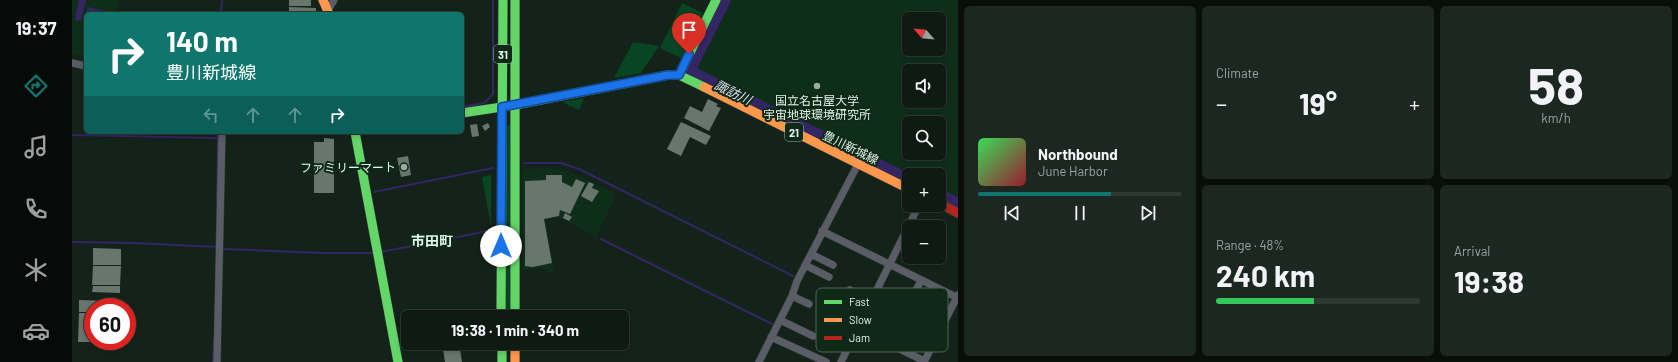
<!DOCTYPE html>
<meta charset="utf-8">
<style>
body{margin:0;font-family:Barlow,"Noto Sans JP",sans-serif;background:#1d2721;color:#f1f3f6;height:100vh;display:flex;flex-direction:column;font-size:15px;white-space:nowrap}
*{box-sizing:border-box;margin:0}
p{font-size:13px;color:#9ba1a0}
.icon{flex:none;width:22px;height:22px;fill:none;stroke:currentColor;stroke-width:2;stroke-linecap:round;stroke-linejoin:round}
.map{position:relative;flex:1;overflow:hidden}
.details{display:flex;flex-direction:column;gap:6px;padding:6px;background:#080e0a;width:720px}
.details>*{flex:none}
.guide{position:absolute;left:12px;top:12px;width:380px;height:122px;border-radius:6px;box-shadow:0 2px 6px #0003,0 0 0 1px #2f3833;background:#0f766e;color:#fff;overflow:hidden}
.needle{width:26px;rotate:297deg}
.fabs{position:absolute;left:830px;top:12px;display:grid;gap:8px}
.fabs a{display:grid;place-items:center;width:44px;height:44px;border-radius:6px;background:#0f1a13;box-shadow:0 2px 6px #0003,0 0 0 1px #2f3833;font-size:20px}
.speed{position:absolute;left:12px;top:298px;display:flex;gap:8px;font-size:20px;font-weight:700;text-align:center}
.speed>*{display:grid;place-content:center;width:52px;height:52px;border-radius:50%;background:#0f1a13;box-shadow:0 2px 6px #0003,0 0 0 1px #2f3833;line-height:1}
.speed .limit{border:6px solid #d22;background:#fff;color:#111}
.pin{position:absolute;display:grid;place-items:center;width:34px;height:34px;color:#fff;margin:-41px -17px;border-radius:50% 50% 50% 0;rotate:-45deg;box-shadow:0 0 4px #0007}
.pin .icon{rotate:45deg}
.me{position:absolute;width:44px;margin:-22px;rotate:0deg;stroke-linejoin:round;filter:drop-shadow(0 0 3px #0008)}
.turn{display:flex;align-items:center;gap:14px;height:84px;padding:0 16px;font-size:18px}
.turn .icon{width:52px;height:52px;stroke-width:2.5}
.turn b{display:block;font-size:28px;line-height:34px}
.lanes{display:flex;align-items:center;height:38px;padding:0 16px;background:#0003;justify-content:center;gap:20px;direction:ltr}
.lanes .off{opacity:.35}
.big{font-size:30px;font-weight:700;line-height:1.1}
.details .card{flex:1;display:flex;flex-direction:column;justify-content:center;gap:6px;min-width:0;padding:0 14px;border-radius:6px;background:#1d2721}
.details .dial{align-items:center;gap:0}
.dial b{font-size:52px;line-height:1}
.song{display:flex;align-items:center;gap:12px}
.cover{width:48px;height:48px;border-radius:6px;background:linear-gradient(135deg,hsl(130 70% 55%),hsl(350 70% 35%))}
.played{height:4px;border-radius:2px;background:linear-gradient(90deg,#0f766e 65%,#2f3833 65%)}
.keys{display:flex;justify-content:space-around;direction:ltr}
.heat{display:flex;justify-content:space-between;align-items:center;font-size:22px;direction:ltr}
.charge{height:6px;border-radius:3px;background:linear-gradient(90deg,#34c759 48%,#2f3833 0)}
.details .tiles{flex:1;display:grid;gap:6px;grid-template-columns:repeat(3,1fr)}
.card:first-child{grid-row:span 2}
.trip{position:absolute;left:329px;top:310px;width:228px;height:40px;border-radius:6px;background:#0f1a13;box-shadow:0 2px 6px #0003,0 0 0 1px #2f3833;font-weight:700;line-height:40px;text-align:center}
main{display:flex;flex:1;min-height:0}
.dock{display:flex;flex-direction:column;width:72px;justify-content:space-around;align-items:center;background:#060a08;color:#9ba1a0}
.dock .icon{width:28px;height:28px}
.dock .current{color:#0f766e}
.dock b{font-size:18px;color:#f1f3f6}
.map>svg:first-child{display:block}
</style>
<main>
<nav class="dock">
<b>19:37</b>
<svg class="icon current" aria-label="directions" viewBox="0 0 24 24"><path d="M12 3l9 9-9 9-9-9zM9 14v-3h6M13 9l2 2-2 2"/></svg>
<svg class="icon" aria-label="music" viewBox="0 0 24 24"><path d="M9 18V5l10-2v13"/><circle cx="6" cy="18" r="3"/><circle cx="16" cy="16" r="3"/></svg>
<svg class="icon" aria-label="phone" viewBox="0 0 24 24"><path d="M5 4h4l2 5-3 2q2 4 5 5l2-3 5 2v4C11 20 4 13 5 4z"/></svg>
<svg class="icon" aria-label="climate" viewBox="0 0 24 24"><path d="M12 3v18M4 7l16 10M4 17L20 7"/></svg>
<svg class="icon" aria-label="car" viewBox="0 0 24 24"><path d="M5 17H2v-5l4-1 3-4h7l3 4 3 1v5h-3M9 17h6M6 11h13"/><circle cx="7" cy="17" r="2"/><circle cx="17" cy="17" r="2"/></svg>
</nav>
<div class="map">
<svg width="886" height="362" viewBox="0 0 886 362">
<rect width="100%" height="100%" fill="#142319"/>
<path fill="#0e2e1a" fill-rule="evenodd" d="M0 0H47L44 14H14V57L0 54Z
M654 0H886V201L867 191V175H837V177L623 72 621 68 622 64ZM837 19H867V49H837ZM837 71H867V101H837ZM837 123H867V153H837Z
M477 168 495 171 545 194 524 237 486 217 473 220 483 274 468 268 451 270V169Z"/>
<path fill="#084523" d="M610 3 631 13 609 58 588 48Z
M561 42 587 46 569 73 542 78Z
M512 98 507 110 490 102Z
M435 125H441L440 317H432Z
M419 175V226L410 177Z"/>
<path fill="#342665" d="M7 0H14L9 21 3 20Z
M16 7 39 12V14H14Z"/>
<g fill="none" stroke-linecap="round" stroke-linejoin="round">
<path stroke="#342665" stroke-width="2" d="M149 14 150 0
M390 107 412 103 421 94V0
M0 135 146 138
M452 163H489L507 169 721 276
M302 192 421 168
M145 201 146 132
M529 239 702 325
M0 242 61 243 145 247
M150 249 249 253H302
M309 252 421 230
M141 362 142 339"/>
<path stroke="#342665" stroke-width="12" d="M653 0 620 65 619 68 621 73 837 180
M867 194 886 204"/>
</g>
<path fill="#69766d" d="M217 0H239V6H217Z
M217 7 244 8V14H217Z
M636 99 646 104 644 106 649 108 637 131 612 118 618 106 630 112Z
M609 122 639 136 634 145 618 137 609 156 595 149Z
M416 123 418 127 413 131 410 126Z
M405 124 407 136 400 137 398 125Z
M252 138 262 139V193H242V142H252Z
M336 156 339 175 329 177 325 158Z
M474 175H490V182L500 187 504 179 513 183 498 214 488 210 487 216 472 219 480 263 461 267 453 266V181L474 180Z
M517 182 522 184 520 188 527 191 520 202 509 196Z
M493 213 500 217 497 221 491 218Z
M21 248 49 249V265H21Z
M21 266H49L48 285H20Z
M21 286H48V293L20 292Z
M7 300 37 301V307H21V312H7Z
M7 313H21V342H6Z
M370 343H387L390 362H373Z"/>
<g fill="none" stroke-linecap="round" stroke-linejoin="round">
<g stroke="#333e37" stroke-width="8">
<path id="street" d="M256 10 262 0
M0 63 14 66
M750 231 886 298
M739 254 761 265
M733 265 757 277
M778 290 800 301
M720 296 737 304
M830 315 849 281
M708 320 741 336
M788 324 813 336
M699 337 754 362
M828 349 852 361
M145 362 150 132
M687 362 720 296 725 281 786 164
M769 362 847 205
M852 362 886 295"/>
</g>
<g stroke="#333e37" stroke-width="10">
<path id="fast" d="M443 0V317
M607 75 644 0
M390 113 443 105 596 75H607L632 87
M283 132 326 362
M429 317 431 0
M430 343V362"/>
</g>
<g stroke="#333e37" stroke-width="10">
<path id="slow" d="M251 0 257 14
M632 87 837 189
M443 343V362"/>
</g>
<g stroke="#333e37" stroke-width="10">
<path id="jam" d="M867 203 886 213"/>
</g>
<use href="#street" stroke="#5a5c66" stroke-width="7"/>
<use href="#fast" stroke="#63d668" stroke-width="9"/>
<use href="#slow" stroke="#ff974d" stroke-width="9"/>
<use href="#jam" stroke="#b3261e" stroke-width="9"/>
</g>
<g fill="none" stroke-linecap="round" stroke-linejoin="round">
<g stroke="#114b97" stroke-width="10">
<path id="route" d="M429 246 430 107 596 75H607L617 54"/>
</g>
<use href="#route" stroke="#1a73e8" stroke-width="7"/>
</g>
<g fill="#9aaa9e" stroke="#0e2917" stroke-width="1.5">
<circle cx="745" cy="86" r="4"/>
<circle cx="332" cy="167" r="4"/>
</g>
<g text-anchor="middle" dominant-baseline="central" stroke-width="4" stroke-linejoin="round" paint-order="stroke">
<g fill="#0e2917" stroke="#a2b6a8" stroke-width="1">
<rect x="422" y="45" width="18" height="18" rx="3"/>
<rect x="713" y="123" width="18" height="18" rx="3"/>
</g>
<g font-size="11" font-weight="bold" fill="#e2f3e6">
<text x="431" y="54">31</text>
<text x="722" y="132">21</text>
</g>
<g font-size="12" fill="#e2f3e6" stroke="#0e2917">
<text x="745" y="100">国立名古屋大学<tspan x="745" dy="14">宇宙地球環境研究所</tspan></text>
<text x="324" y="167" text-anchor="end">ファミリーマート</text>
</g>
<g font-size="12" fill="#e2f3e6" stroke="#0e2917">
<text transform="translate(779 147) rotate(26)">豊川新城線</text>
</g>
<g font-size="13" font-style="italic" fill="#e1e0f5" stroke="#0e2917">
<text transform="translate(661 92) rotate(26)">諏訪川</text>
</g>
<g font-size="14" font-weight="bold" fill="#e2f3e6" stroke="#0e2917">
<text x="360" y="240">市田町</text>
</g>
</g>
<rect x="744" y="288" width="132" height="64" rx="6" fill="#0e2917" stroke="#4e6655" stroke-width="1"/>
<rect x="752" y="300" width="18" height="4" fill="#63d668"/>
<rect x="752" y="318" width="18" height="4" fill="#ff974d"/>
<rect x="752" y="336" width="18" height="4" fill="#b3261e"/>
<g font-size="11" fill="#e2f3e6">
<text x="777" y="306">Fast</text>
<text x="777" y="324">Slow</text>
<text x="777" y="342">Jam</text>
</g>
</svg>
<div class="fabs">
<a><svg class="needle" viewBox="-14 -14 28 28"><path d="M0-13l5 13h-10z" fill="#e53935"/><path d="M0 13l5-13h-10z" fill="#9ba1a0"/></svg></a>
<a><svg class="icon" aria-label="sound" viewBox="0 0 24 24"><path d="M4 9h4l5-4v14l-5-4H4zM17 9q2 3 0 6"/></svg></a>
<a><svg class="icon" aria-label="search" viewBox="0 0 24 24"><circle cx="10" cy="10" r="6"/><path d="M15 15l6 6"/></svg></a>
<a>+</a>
<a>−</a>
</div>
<div class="speed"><div class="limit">60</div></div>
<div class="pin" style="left:617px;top:54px;background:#d93025"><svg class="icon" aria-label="arrive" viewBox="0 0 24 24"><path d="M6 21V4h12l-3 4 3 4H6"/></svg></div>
<svg class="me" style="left:429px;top:246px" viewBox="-20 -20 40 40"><circle r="19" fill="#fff"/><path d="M0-13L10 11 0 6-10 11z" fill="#1a73e8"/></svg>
<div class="trip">19:38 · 1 min · 340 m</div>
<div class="guide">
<div class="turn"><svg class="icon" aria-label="right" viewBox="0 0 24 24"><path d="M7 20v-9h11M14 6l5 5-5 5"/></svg><div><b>140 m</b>豊川新城線</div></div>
<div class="lanes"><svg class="icon off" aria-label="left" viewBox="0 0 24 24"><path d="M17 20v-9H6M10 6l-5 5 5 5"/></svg><svg class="icon off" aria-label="ahead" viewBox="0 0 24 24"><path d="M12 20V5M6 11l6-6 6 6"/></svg><svg class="icon off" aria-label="ahead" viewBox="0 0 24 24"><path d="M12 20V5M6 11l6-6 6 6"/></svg><svg class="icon" aria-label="right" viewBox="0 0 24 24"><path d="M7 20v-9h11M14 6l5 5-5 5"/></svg></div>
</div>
</div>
<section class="details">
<div class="tiles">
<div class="card">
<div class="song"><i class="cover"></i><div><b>Northbound</b><p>June Harbor</p></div></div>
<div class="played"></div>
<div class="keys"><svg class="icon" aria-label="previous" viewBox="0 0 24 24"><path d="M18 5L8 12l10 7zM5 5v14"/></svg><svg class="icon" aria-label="pause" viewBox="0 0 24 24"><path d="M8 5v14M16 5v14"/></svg><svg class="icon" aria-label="next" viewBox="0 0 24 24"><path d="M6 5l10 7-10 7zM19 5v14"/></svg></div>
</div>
<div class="card"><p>Climate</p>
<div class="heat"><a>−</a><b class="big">19°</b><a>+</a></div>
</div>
<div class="card dial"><b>58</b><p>km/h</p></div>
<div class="card"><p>Range · 48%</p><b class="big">240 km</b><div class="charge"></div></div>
<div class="card"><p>Arrival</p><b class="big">19:38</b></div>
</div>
</section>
</main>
